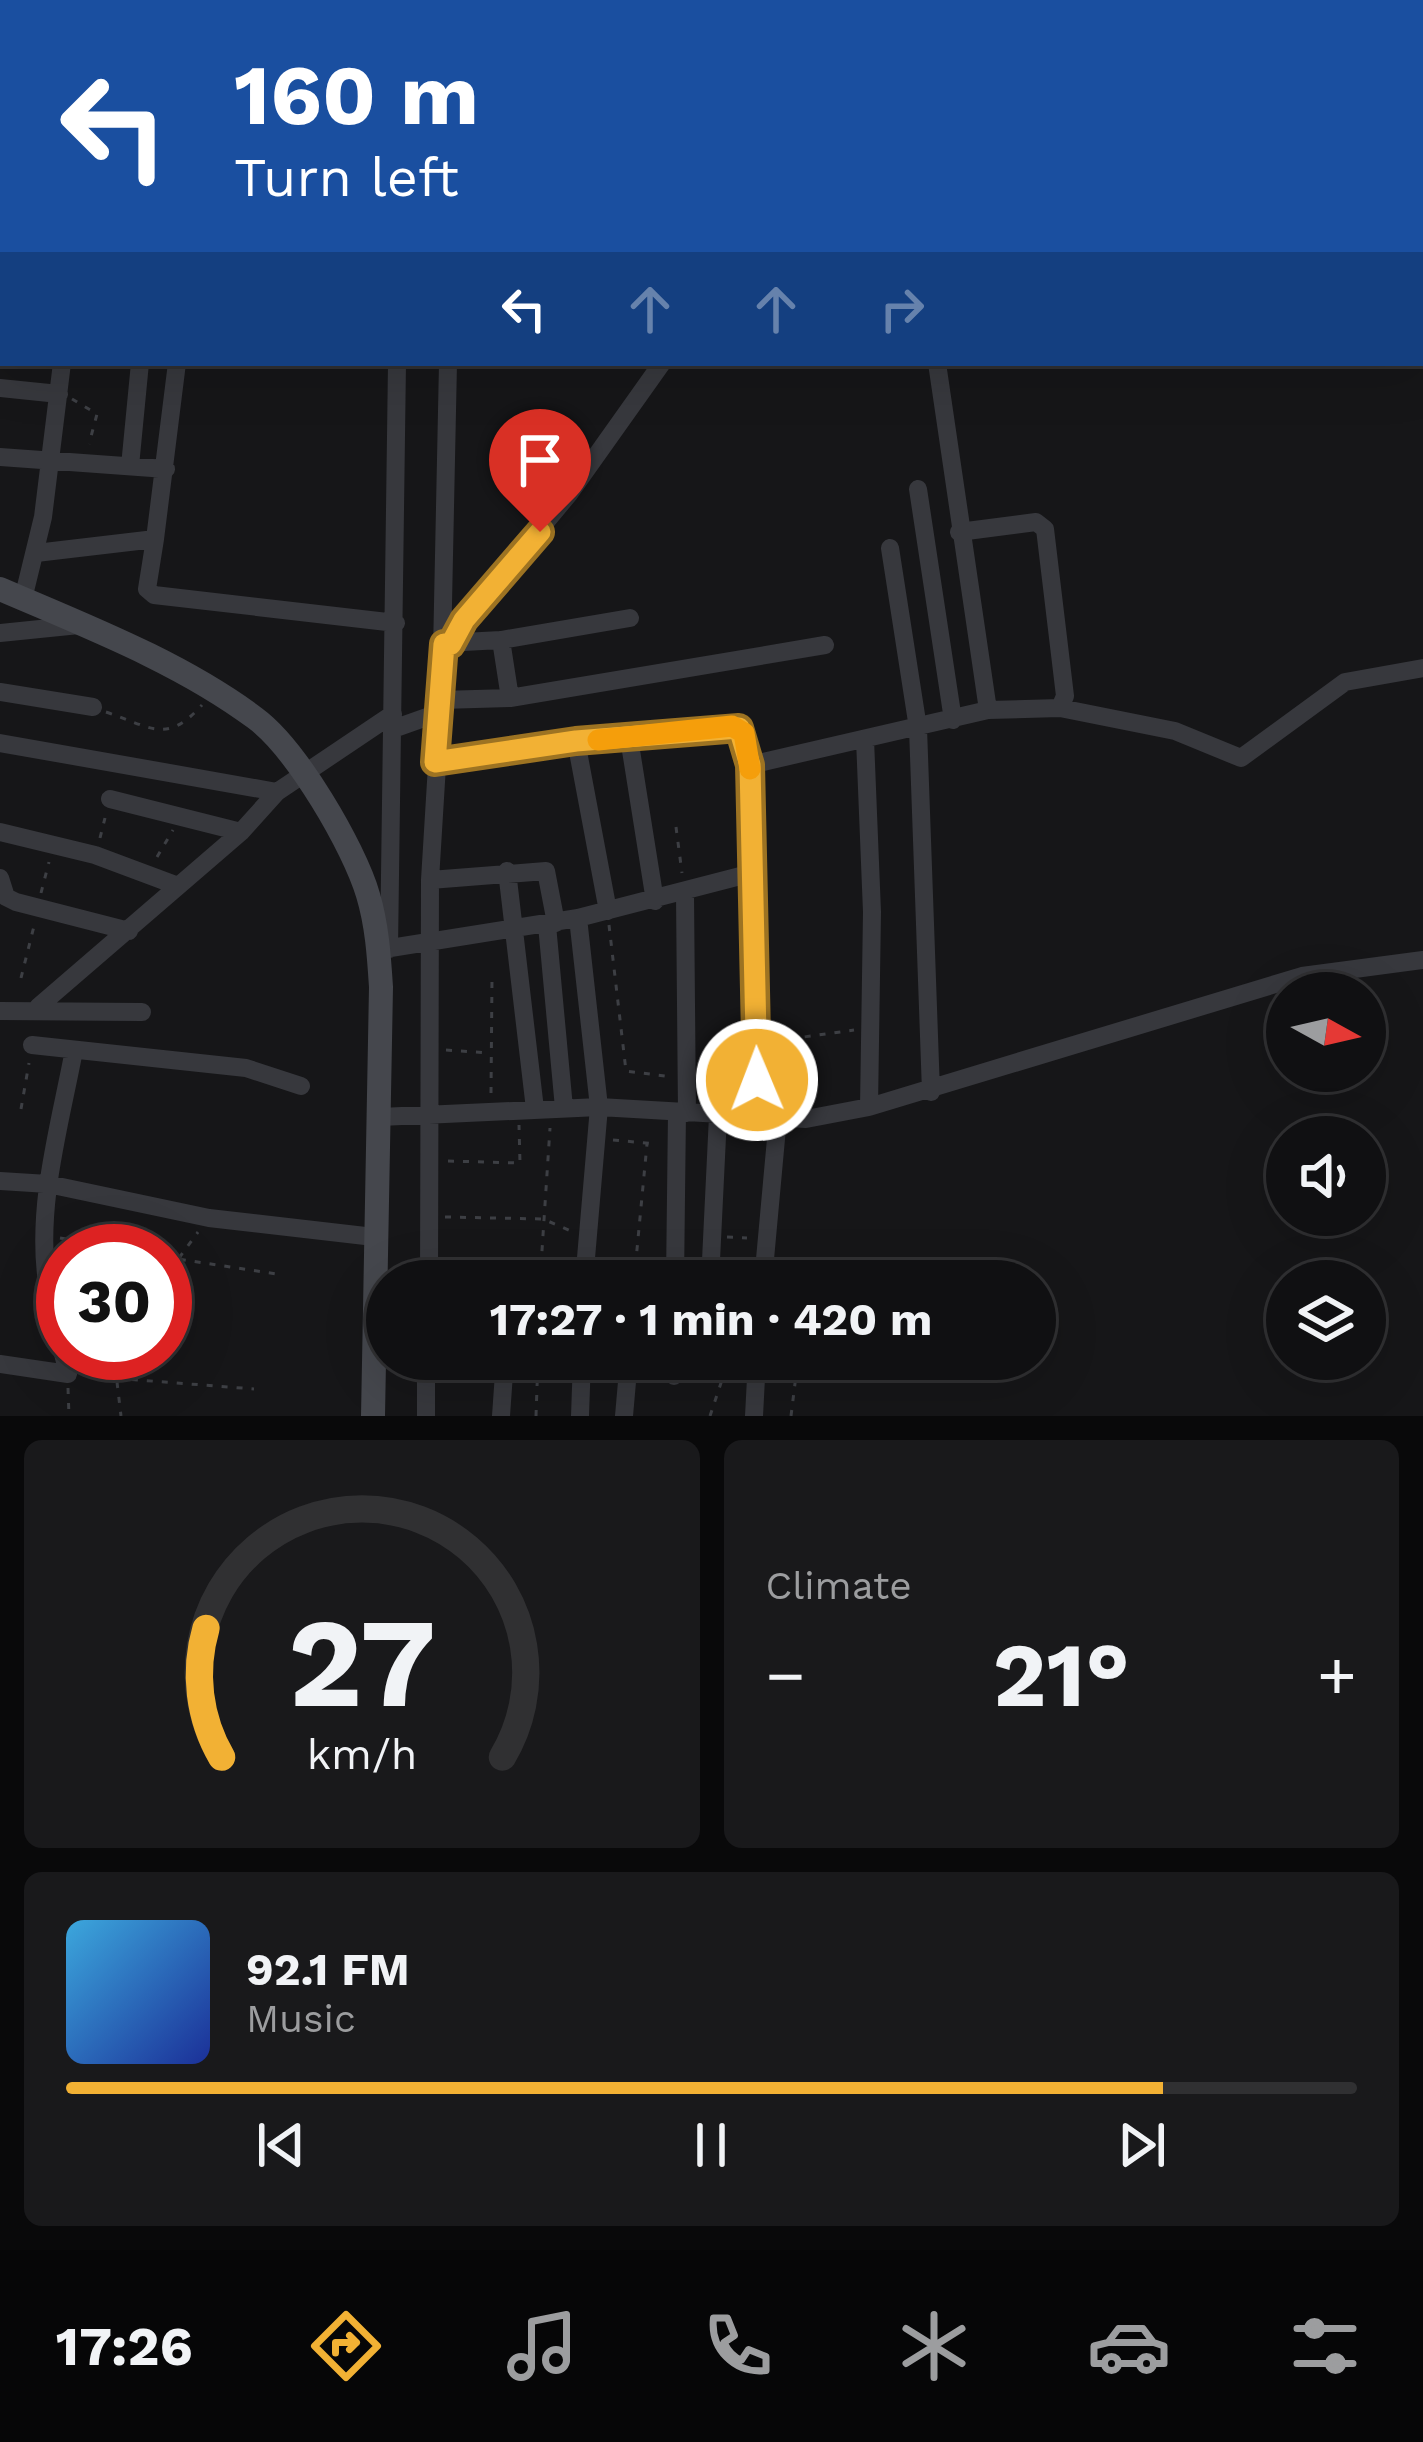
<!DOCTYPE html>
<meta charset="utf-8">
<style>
body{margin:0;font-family:"Work Sans",sans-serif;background:#19191b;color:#f1f3f6;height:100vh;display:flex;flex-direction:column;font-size:45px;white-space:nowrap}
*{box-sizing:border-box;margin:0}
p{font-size:39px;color:#9c9d9f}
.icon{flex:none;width:66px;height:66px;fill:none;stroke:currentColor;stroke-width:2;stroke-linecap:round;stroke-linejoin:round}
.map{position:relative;height:1416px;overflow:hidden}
.panel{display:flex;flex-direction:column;gap:24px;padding:24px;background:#09090a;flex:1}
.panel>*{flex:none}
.hud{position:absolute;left:0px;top:0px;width:1425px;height:366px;box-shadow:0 12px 48px #0002,0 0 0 3px #303032;background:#1a4fa0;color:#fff;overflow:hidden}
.needle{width:78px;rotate:98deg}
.fabs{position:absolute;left:1266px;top:972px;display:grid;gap:24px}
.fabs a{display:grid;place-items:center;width:120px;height:120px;border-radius:50%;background:#101012;box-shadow:0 12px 48px #0002,0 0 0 3px #303032;font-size:60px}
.speed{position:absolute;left:36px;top:1224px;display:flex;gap:24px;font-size:60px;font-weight:700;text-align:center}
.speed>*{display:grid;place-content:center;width:156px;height:156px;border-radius:50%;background:#101012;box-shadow:0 12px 48px #0002,0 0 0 3px #303032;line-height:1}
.speed .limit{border:18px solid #d22;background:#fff;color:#111}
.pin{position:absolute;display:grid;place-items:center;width:102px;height:102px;color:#fff;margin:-123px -51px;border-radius:50% 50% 50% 0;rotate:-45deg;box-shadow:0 0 12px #0007}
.pin .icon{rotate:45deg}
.me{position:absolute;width:132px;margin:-66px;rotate:359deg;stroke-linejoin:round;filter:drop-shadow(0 0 9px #0008)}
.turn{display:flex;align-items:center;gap:42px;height:252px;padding:0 36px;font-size:54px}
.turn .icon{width:156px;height:156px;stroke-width:2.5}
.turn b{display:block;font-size:84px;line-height:102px}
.lanes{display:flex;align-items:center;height:114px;padding:0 36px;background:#0003;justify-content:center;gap:60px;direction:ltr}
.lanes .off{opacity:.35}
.big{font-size:90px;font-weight:700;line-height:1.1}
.panel .widget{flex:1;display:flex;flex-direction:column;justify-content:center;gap:18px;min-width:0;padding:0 42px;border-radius:18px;background:#19191b}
.panel .dial{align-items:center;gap:0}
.dial svg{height:312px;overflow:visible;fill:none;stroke:#303032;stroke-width:7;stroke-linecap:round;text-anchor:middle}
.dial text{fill:#f1f3f6;stroke:none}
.song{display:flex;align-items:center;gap:36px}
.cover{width:144px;height:144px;border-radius:18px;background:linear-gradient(135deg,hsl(200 70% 55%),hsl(230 70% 35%))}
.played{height:12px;border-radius:6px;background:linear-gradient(90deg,#f2b134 85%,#303032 85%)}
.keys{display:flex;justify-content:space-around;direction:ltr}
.heat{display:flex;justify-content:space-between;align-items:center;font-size:66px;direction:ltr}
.panel .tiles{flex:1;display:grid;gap:24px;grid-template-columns:1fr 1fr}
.widget:last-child{grid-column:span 2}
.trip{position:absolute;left:366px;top:1260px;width:690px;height:120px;border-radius:60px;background:#101012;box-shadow:0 12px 48px #0002,0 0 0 3px #303032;font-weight:700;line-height:120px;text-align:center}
.dock{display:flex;height:192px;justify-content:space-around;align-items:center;background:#060607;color:#9c9d9f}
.dock .icon{width:84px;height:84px}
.dock .on{color:#f2b134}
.dock b{font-size:54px;color:#f1f3f6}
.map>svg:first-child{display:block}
</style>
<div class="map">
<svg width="1423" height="1416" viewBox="0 0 1423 1416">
<rect width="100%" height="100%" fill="#161618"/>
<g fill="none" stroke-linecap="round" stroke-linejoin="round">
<path stroke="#3d3f44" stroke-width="3" stroke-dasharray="6 9" stroke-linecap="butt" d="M72 399 97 414 89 444
M106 712C151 727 166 745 202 705
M676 827 682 873
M100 838 105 818
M157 857 173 830
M41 893 49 862
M609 925 626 1071 672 1077
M21 978 34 926
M775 1041 854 1030
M446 1050 490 1053
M491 1093 492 978
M718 1096 720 1039
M21 1109 29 1063
M613 1140 657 1144
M448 1161 520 1163 519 1125
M445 1217 543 1219 571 1231
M727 1237 747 1238
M60 1238 130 1251
M165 1257 283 1275
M179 1258 198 1232
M540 1281 550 1128
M634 1281 647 1144
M446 1364 490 1363
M87 1376 254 1389
M117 1382 121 1416
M68 1388 69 1416
M536 1416 538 1359
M710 1416 729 1359
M791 1416 798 1359"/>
<path stroke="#37383d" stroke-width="18" d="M209 3 210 0
M260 3 261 0
M408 3V0
M453 3V0
M816 3V0
M842 3 843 0
M1034 3V0
M1158 3 1165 0
M0 108H3
M0 198H3
M0 236H3
M0 274H3
M0 331H3
M0 388 59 394
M0 457 166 469
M130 466 140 363
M918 489 953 720
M959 532 1036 522 1045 529 1065 696 1060 708 988 710
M155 539 147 589 154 595 396 623
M890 548 918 728 931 1092
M36 553 155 539 177 363
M23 599 43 517 62 363
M0 633 79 625
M445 643 501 640 630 618
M451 644 464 620 569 494 662 363
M0 692 93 707
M510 698 825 645
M441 700 448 363
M1060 708 1175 731 1241 758 1345 682 1423 668
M393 729 441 712
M629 738 655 901
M576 741 608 911
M0 743 277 792
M435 762 732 726 744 733 750 765 752 873
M750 765 988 710 937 363
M110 799 241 832
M0 832 95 855 178 886
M507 871 535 1109
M0 878 6 897 16 902 129 931
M430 880 546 871 556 923
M685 895 687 1113
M578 918 599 1107 584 1281
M547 925 564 1108
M389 949 397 363
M378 950 578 918 752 873 757 1117
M38 1007 241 832 277 792 393 714
M0 1011 142 1012
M32 1045 246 1068 301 1086
M869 1107 1302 976 1423 960
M380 1117 599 1107 806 1119 869 1107 872 912 865 739
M0 1181 48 1184 209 1218 374 1237
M429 1281 430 880 441 700 510 698 501 640
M675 1281 677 1112
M710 1281 718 1116
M763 1281 778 1117
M0 1364 68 1374C61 1344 51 1313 47 1282 36 1205 60 1125 74 1050
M674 1376V1359
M426 1416V1359
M501 1416 505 1359
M580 1416 582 1359
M624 1416 629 1359
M754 1416 757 1359"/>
<path stroke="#45474d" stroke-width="24" d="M0 589C86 626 180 662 255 718 296 748 354 847 368 895 377 925 379 956 381 987L373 1416"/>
</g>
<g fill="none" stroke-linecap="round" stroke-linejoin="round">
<g stroke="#9d7322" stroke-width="30">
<path id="route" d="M540 532 464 620 451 644H444L435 762 576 741 739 728 750 765 757 1080"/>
</g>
<use href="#route" stroke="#f2b134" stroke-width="21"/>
<path stroke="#f59e0b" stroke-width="21" d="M598 740 732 726 744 733 750 769"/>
</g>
</svg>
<div class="fabs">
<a><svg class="needle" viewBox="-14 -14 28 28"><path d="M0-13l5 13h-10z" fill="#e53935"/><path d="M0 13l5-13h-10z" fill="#9c9d9f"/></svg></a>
<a><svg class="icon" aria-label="sound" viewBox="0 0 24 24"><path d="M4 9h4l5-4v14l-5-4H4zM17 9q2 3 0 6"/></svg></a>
<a><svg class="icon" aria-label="layers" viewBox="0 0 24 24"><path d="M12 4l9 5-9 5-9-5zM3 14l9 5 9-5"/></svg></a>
</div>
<div class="speed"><div class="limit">30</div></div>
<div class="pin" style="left:540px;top:532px;background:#d93025"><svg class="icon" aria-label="arrive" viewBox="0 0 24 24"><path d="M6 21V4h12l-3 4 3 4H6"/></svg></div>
<svg class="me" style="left:757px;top:1080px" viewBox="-20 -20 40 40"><circle r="17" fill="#f2b134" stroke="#fff" stroke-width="3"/><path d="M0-11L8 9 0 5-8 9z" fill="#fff"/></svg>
<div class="trip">17:27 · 1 min · 420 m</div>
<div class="hud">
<div class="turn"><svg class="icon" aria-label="left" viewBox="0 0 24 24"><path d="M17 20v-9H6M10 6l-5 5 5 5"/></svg><div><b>160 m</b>Turn left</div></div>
<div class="lanes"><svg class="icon" aria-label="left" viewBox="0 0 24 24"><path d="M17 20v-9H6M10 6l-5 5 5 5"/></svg><svg class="icon off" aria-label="ahead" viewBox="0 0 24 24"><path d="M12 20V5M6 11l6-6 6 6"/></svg><svg class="icon off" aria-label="ahead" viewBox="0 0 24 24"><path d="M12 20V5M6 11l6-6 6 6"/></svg><svg class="icon off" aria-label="right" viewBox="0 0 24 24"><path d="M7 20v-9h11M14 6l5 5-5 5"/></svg></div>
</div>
</div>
<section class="panel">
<div class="tiles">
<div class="widget dial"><svg viewBox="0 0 100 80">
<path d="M14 69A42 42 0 1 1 86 69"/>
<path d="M14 69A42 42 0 0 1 10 36" stroke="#f2b134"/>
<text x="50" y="56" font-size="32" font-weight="700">27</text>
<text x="50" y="72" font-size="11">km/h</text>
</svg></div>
<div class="widget"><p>Climate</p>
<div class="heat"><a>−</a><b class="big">21°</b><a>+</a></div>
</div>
<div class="widget">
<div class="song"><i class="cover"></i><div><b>92.1 FM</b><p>Music</p></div></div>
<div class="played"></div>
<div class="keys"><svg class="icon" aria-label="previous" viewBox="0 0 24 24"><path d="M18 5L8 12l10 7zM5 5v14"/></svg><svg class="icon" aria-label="pause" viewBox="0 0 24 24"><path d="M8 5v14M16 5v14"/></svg><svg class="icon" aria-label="next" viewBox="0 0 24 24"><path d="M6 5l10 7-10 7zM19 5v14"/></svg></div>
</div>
</div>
</section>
<nav class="dock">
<b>17:26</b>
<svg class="icon on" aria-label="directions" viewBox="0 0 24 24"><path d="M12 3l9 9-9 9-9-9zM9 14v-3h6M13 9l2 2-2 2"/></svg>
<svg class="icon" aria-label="music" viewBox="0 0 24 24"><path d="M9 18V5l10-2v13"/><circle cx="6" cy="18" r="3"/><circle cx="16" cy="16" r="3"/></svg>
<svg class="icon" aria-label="phone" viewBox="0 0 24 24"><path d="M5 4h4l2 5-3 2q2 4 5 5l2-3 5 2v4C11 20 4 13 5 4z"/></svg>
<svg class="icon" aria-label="climate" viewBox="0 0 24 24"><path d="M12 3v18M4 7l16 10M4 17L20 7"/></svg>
<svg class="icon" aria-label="car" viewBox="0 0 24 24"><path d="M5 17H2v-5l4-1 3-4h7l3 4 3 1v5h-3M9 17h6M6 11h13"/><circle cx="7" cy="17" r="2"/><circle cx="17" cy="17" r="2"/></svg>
<svg class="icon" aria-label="filters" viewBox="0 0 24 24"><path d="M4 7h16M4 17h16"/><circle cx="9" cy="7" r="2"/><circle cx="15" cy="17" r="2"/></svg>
</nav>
